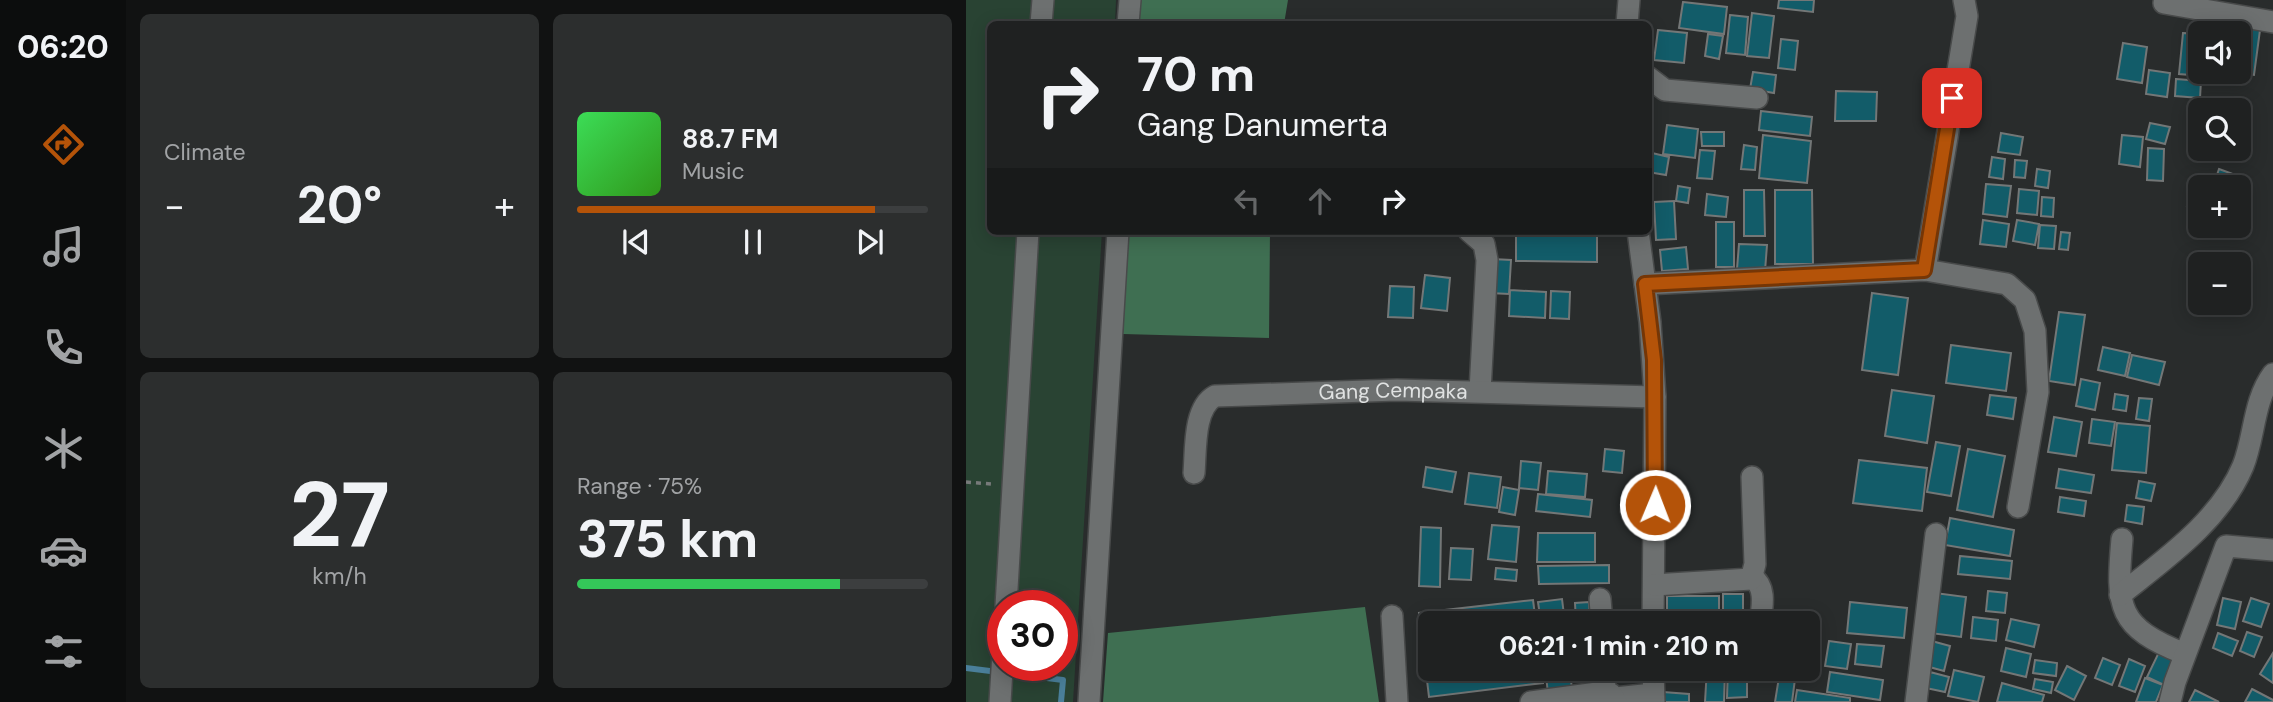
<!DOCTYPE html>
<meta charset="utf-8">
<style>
body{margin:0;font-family:"DM Sans",sans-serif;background:#2c2e2e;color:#f1f3f6;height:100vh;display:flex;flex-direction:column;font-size:26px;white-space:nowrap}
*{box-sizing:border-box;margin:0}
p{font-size:23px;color:#a1a3a5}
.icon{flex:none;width:38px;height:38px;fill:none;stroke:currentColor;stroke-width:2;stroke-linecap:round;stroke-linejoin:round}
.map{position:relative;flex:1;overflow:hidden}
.drawer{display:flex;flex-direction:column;gap:14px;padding:14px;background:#111212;width:840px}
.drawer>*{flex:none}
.top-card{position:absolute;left:21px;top:21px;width:665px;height:214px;border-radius:10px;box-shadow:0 4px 18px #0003,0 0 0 2px #3c3e3f;background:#1f2121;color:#f1f3f6;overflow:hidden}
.buttons{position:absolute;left:1222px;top:21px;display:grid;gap:14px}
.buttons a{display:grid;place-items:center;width:63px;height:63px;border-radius:10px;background:#1f2121;box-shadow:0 4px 18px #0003,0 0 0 2px #3c3e3f;font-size:35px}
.speed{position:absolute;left:21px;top:590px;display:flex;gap:14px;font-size:35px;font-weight:700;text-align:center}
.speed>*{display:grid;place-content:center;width:91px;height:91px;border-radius:50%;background:#1f2121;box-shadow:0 4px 18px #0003,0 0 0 2px #3c3e3f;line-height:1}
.speed .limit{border:10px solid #d22;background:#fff;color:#111}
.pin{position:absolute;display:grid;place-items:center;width:60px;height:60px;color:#fff;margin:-30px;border-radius:14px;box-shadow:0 4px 10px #0006}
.me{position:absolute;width:77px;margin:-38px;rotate:1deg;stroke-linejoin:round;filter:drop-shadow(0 0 5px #0008)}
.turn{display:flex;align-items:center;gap:24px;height:147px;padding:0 35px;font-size:32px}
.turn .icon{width:91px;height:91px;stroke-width:2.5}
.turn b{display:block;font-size:49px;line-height:60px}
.lanes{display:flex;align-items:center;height:66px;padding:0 35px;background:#0003;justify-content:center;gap:35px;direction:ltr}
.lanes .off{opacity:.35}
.big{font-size:52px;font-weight:700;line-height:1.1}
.drawer .tile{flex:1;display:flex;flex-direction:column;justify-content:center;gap:10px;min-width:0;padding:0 24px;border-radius:10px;background:#2c2e2e}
.drawer .dial{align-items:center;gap:0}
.dial b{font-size:91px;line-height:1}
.song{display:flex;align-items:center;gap:21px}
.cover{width:84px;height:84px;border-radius:10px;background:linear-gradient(135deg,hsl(130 70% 55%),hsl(110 70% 35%))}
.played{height:7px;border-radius:4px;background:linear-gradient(90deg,#b45309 85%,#3c3e3f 85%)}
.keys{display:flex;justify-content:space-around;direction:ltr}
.heat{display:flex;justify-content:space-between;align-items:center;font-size:38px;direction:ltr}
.charge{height:10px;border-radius:5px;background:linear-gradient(90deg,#34c759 75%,#3c3e3f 0)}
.drawer .tiles{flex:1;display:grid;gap:14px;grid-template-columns:repeat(2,1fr)}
.trip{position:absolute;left:452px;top:611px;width:402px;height:70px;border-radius:10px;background:#1f2121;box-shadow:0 4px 18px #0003,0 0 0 2px #3c3e3f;font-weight:700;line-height:70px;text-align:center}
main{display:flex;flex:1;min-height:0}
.tab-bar{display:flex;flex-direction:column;width:126px;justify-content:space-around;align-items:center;background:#0c0d0d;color:#a1a3a5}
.tab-bar .icon{width:49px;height:49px}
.tab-bar .active{color:#b45309}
.tab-bar b{font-size:32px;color:#f1f3f6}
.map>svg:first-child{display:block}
</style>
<main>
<nav class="tab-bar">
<b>06:20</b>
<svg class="icon active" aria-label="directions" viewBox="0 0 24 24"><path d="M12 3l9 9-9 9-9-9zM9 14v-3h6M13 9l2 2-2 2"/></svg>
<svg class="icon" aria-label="music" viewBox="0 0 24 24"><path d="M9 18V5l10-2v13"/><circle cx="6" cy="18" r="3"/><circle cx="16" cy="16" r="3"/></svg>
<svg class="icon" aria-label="phone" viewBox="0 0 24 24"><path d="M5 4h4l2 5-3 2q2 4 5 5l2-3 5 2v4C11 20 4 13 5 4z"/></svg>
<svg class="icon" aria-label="climate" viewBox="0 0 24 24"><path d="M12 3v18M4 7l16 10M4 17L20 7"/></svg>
<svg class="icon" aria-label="car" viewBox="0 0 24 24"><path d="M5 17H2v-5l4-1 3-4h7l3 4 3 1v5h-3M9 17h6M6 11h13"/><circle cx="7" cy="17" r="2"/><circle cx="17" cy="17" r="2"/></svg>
<svg class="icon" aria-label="filters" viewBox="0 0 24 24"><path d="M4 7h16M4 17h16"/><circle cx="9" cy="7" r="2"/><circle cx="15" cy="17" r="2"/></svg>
</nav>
<section class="drawer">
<div class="tiles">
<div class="tile"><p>Climate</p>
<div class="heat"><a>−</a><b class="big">20°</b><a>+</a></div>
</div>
<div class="tile">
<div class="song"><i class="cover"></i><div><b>88.7 FM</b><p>Music</p></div></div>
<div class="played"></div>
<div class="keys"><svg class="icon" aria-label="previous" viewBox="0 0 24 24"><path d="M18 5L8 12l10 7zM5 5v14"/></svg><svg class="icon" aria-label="pause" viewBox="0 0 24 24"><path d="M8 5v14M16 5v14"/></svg><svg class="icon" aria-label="next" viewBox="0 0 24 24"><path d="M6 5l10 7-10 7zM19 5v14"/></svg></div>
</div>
<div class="tile dial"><b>27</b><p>km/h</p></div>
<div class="tile"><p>Range · 75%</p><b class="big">375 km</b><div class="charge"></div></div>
</div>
</section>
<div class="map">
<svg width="1307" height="702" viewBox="0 0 1307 702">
<rect width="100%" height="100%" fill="#292c2c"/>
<path fill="#294333" d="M0 0H67L65 24H24V231H53L25 702H0Z
M87 0H150L149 24H86Z
M73 231H136L107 702H44L46 665H96V606L50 605Z"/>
<path fill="#3f6f52" d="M174 0H322L318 24H173Z
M162 231H304L303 338 157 334Z
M399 607 413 702H137L142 633Z"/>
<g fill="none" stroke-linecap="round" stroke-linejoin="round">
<path stroke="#4a7f9a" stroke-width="6" d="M0 668 97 680 95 702"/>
</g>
<path fill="#125c69" stroke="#737777" stroke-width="2" d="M813 0H848L847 12 812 8Z
M717 2 761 7 758 34 713 28Z
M786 13 808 16 803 58 781 56Z
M764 15 782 17 779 55 760 53Z
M1267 26 1294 30 1288 75 1265 72H1272V33H1266Z
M692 30 721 33 718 63 688 60Z
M1217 33 1234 34 1236 76 1213 74Z
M742 34 757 36 753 59 739 56Z
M815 39 832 41 829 70 812 68Z
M1157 43 1181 47 1176 83 1151 79Z
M1183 70 1204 73 1201 97 1180 94Z
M787 72 810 75 808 93 784 89Z
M1210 79 1235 81 1234 98 1209 96Z
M870 91 911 92 910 121H869Z
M795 111 846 117 844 136 793 130Z
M1184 123 1204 127 1199 144 1180 139Z
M701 125 732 129 729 158 697 154Z
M735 132H758V146H736Z
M1035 133 1057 137 1054 155 1032 152Z
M797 135 845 141 841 183 793 178Z
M1156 135 1177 137 1174 167 1153 164Z
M778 145 791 147 789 170 775 169Z
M1182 148 1198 149 1197 181 1181 180Z
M734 150 749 151 746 179 731 178Z
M686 153 703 157 700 175 682 172Z
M1026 157 1039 159 1037 179 1023 177Z
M1049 160 1061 161 1059 178 1048 177Z
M1071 169 1084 171 1082 188 1069 186Z
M1253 169 1278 178 1272 195V187H1247Z
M1020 184 1045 186 1041 217 1017 214Z
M1225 185 1234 187V209L1221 206Z
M712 186 724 188 722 203 710 201Z
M1053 189 1073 191 1071 215 1051 213Z
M778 190H798L799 236H778Z
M809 190H846L847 264H809Z
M741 194 762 197 760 217 739 215Z
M1076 197 1088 198 1087 217 1075 216Z
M708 201 710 239 690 240 688 202Z
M1017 220 1043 224 1040 247 1014 244Z
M1051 220 1073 224 1069 245 1047 241Z
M750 222H768V267H750Z
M1074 225 1090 226 1088 249 1072 248Z
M1095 232 1104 233 1102 250 1093 249Z
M550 233 631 234V262L550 261Z
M773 244 801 245 799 271 771 269Z
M720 247 722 269 696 271 694 250Z
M526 259 545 260 543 294 524 293Z
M459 275 484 278 481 311 455 308Z
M424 286 448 287 447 318 422 317Z
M544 290 580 292 579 318 543 316Z
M585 291 604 292 603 319 584 318Z
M906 293 942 298 932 375 896 370Z
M1093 312 1119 315 1109 385 1083 381Z
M985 345 1045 353 1040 391 980 383Z
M1137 347 1164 353 1159 376 1132 370Z
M1166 355 1199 362 1193 385 1161 377Z
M1115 379 1134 383 1129 410 1110 406Z
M926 390 968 396 961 443 919 436Z
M1149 394 1162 396 1160 411 1147 409Z
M1024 395 1050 398 1047 419 1021 415Z
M1173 398 1186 399 1183 421 1170 419Z
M1088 417 1116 422 1110 456 1082 452Z
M1126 419 1149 422 1145 446 1123 443Z
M1151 423 1184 426 1180 473 1146 470Z
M970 442 994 446 985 496 961 492Z
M639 449 658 451 656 473 637 471Z
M1002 449 1039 456 1027 517 991 510Z
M893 460 961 468 956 511 887 503Z
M555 461 575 463 572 490 553 488Z
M460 467 490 472 486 492 457 487Z
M1093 469 1128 475 1125 493 1090 488Z
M582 471 621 474 619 497 580 494Z
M503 473 535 477 531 508 499 504Z
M1173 481 1189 484 1185 501 1170 498Z
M537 487 553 490 549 515 533 512Z
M572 494 626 500 624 517 570 511Z
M1094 497 1120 501 1118 516 1092 512Z
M1161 505 1178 507 1176 524 1159 521Z
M984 518 1048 530 1044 556 979 545Z
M526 525 553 527 550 562 522 559Z
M455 527 475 528 474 587 453 586Z
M572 533H629V562H571Z
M485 548 507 549 505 580 483 579Z
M994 556 1046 561 1044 579 992 574Z
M643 565V583L573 584 572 566Z
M530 568 551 570 550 581 529 579Z
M1022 591 1041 593 1039 613 1020 611Z
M969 593 1000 597 995 637 964 633Z
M757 594H777V623H757Z
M701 596H753V612L701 613Z
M1257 598 1275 602 1269 629 1251 625Z
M1285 598 1303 604 1295 627 1277 621Z
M596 599 599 623H575L572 602Z
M567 600 570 623H464V668H576L577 683 463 697 453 613Z
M623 602 624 623H610L609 603Z
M884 602 941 608 938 638 881 633Z
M1007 617 1032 620 1030 641 1005 638Z
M1045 619 1073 625 1068 647 1040 640Z
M808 620H843V635L842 623H808Z
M1281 632 1296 637 1288 657 1274 651Z
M1252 633 1272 641 1266 656 1247 648Z
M962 640 984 646 978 671 956 665Z
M842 641H851L852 660H842Z
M863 641 885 644 881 669 859 666Z
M891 644 918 646 915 667 889 664Z
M1040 648 1065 654 1060 677 1035 671Z
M1195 648 1211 656 1198 685 1181 677Z
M1307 653V683L1294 674Z
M1137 658 1154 665 1146 685 1129 678Z
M1163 659 1179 666 1169 692 1153 686Z
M1069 660 1091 663 1090 676 1067 673Z
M1101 666 1120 676 1108 700 1089 690Z
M579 668H604L606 691 582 693Z
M741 668H759L758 702H739Z
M762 668H781V697L761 698Z
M988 670 1018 677 1012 702 982 696Z
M864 672 917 680 914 700 861 692Z
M964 672 983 677 979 692 960 688Z
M813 677 829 679 826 702H809Z
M1179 678 1197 685 1190 702H1170Z
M1069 679 1087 682 1085 693 1067 689Z
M1036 683 1078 695 1076 702H1031Z
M1286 689 1307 700V702H1279Z
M831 690 884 698V702H829Z
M1229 690 1253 702H1223Z
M697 692 723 694V702H697Z"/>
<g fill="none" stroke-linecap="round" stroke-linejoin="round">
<g stroke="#484a4a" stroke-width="24">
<g id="minor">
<path d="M1198 3 1307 22"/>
<path d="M75 24 77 0"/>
<path d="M162 24 164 0"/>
<path d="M661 24 663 0"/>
<path d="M682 77 699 90 791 98"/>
<path d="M503 231 518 244 521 260 514 391"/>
<path d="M672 231 684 322 689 397 687 623"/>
<path d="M959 270 1001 16 998 0"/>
<path d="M679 284 959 270 1041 284 1059 300 1069 331 1072 392 1052 507"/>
<path id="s1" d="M228 473C230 451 227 408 249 396L431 390 689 397"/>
<path d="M1156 539C1150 608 1151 627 1219 654"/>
<path d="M786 577C801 587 796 608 794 623"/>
<path d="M688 585 785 579 789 564 786 477"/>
<path d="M1154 595C1199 559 1254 521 1277 466 1289 436 1287 401 1307 374"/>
<path d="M634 599 636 623"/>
<path d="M40 606 62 231"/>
<path d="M426 616 431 702"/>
<path d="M638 668 639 692"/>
<path d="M687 668 688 702"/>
<path d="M649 698 687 694"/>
<path d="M34 702 37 653"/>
<path d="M123 702 152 231"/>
<path d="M565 702 639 692 645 694 650 702"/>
<path d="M950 702 970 534"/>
<path d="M1204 702 1209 682 1260 546 1307 550"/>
</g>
</g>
<path stroke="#777a7a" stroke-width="3.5" stroke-dasharray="5 5" stroke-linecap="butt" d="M0 482 26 484"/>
<use href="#minor" stroke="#6d7070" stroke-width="21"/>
</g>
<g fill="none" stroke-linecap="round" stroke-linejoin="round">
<g stroke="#753606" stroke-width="18">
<path id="route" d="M689 505 688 360 679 284 958 270 986 98"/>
</g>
<use href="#route" stroke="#b45309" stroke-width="12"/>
</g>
<g text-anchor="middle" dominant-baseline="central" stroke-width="7" stroke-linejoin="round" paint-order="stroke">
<g font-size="21" fill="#e0e2e2" stroke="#292c2c">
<text stroke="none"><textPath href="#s1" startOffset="261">Gang Cempaka</textPath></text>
</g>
</g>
</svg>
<div class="buttons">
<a><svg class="icon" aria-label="sound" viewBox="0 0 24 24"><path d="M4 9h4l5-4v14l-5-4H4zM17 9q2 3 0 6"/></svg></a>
<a><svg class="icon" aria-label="search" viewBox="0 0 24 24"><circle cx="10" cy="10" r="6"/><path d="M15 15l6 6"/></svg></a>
<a>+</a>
<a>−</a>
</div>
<div class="speed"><div class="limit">30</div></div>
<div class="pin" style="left:986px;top:98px;background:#d93025"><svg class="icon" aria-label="arrive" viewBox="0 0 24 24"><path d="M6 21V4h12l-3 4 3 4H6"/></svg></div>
<svg class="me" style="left:689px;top:505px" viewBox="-20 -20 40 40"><circle r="17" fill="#b45309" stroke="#fff" stroke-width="3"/><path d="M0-11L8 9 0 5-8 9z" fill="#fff"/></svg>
<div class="trip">06:21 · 1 min · 210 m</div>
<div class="top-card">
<div class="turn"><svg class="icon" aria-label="right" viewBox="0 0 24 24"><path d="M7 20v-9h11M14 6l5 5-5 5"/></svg><div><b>70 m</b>Gang Danumerta</div></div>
<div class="lanes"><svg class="icon off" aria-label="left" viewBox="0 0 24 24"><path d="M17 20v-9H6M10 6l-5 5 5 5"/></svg><svg class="icon off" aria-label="ahead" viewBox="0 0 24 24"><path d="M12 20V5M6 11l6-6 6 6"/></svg><svg class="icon" aria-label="right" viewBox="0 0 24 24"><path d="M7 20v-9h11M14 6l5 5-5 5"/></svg></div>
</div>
</div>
</main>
